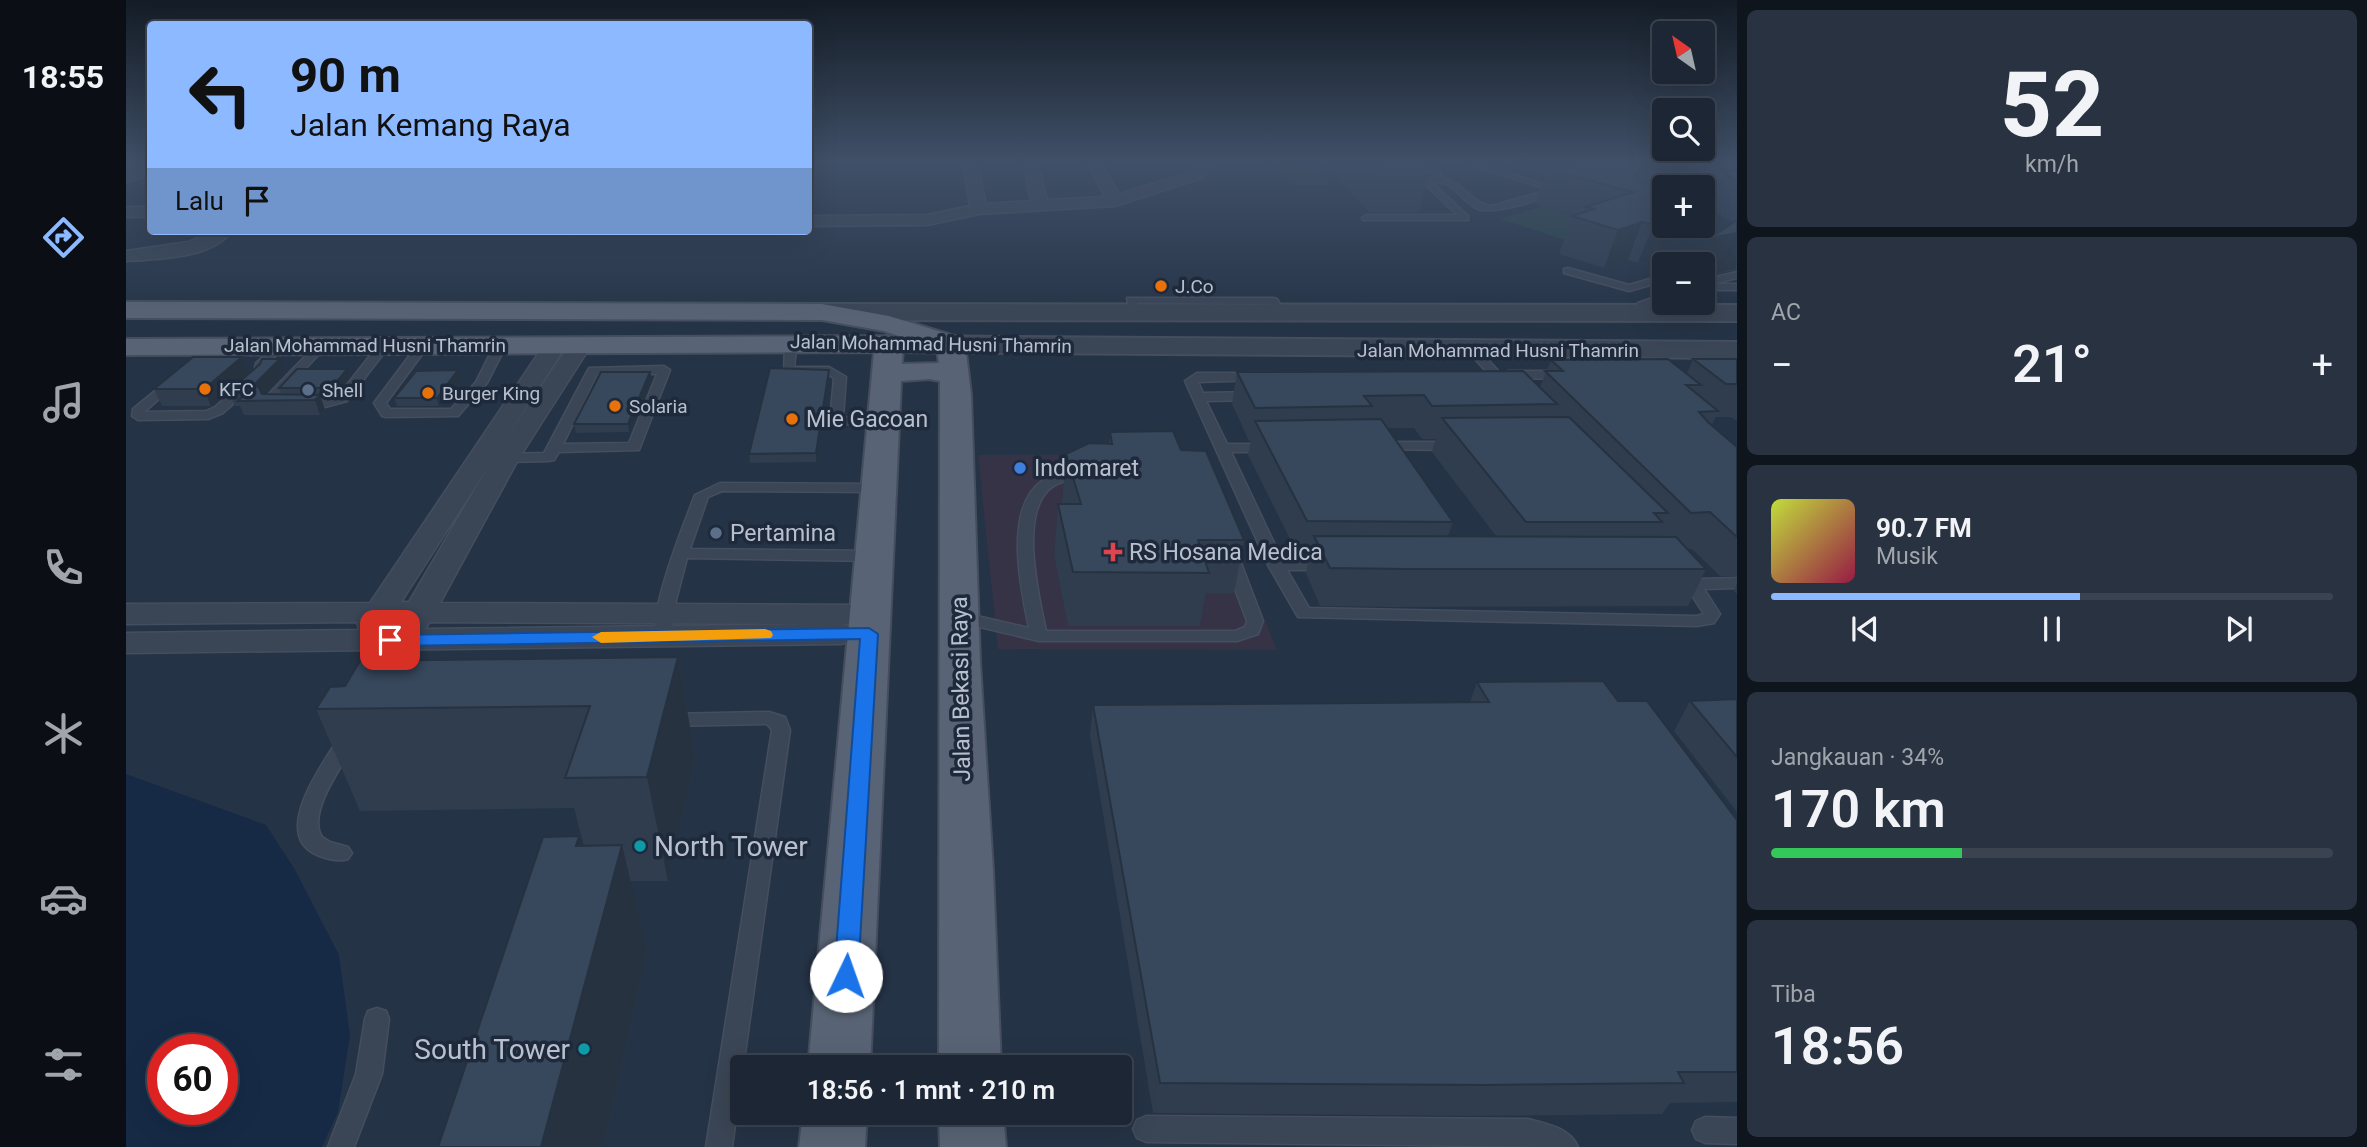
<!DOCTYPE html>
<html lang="id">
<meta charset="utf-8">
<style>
body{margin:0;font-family:Roboto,sans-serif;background:#293240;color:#f1f3f6;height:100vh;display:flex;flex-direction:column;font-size:26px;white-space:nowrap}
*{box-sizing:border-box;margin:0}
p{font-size:23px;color:#a0a5ac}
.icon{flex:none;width:38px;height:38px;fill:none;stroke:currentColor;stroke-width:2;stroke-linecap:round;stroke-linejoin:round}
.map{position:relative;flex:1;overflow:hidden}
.drawer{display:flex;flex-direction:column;gap:10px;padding:10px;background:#0f151d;width:630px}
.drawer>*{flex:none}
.banner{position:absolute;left:21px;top:21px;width:665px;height:214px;border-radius:7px;box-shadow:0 7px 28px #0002,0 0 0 2px #3a434f;background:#8cb9ff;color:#111;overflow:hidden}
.needle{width:46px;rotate:326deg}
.tools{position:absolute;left:1526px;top:21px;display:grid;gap:14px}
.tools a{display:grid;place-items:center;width:63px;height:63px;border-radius:7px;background:#1c2634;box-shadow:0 7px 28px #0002,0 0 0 2px #3a434f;font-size:35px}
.speed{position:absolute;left:21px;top:1034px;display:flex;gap:14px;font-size:35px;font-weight:700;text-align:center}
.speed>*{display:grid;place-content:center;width:91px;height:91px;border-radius:50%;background:#1c2634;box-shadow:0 7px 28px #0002,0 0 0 2px #3a434f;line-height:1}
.speed .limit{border:10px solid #d22;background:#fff;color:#111}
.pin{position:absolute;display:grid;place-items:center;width:60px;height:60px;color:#fff;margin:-30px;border-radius:14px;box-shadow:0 4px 10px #0006}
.me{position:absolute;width:77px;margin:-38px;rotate:3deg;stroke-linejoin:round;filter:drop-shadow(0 0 5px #0008)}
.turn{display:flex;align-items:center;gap:24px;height:147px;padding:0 28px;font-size:32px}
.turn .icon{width:91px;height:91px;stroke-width:2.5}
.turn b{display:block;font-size:49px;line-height:60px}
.then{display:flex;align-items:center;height:66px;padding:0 28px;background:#0003;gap:14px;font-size:26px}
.big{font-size:52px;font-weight:600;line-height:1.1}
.drawer .widget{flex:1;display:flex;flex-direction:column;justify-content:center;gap:10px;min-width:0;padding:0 24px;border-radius:10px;background:#293240}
.drawer .dial{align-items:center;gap:0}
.dial b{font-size:91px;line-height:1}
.song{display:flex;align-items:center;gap:21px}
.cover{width:84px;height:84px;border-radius:10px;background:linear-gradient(135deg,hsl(70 70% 55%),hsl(340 70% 35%))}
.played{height:7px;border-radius:4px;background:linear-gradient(90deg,#8cb9ff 55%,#3a434f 55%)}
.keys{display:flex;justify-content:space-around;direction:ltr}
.heat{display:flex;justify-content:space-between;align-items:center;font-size:38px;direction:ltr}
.charge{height:10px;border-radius:5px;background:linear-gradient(90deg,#34c759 34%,#3a434f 0)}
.trip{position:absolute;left:604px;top:1055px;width:402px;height:70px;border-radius:7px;background:#1c2634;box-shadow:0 7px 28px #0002,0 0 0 2px #3a434f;font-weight:600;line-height:70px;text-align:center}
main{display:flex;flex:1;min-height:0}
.tab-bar{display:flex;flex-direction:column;width:126px;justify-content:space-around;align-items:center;background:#0b0f15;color:#a0a5ac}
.tab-bar .icon{width:49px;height:49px}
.tab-bar .on{color:#8cb9ff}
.tab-bar b{font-size:32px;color:#f1f3f6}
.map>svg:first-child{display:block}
</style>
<main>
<nav class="tab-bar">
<b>18:55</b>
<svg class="icon on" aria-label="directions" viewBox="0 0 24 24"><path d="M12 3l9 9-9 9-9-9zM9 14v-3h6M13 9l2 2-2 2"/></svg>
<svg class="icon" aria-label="music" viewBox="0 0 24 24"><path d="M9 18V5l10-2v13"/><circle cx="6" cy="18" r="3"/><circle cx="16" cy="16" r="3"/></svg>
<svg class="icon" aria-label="phone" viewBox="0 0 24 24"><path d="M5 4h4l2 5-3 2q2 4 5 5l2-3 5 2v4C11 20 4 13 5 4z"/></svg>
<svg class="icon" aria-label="climate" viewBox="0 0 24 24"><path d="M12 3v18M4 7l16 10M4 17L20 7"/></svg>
<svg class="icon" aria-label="car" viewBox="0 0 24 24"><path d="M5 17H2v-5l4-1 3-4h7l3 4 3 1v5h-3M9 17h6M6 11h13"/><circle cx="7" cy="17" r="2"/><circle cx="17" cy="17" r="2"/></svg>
<svg class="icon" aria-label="filters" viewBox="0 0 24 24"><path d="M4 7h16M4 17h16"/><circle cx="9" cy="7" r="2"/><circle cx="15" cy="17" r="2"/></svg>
</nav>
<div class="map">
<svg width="1611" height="1147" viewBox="0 0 1611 1147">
<rect width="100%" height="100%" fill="#253346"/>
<path fill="#353345" d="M852 455H1073L1151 650 872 649Z"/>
<path fill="#274347" d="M1150 163H1185L1204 185H1167Z
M1417 206 1492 229 1449 243 1374 219Z"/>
<path fill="#162a46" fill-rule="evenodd" d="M0 774 140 825 168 868 213 955 224 1035 212 1112 196 1147H0ZM37 1050H96V1110H37Z"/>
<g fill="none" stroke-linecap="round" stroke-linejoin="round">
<g stroke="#444e5e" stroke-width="3">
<path id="service" d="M1296 163H1304L1315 172V177C1336 181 1345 203 1365 206L1423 190 1341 163H1353L1436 190C1423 198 1367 215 1352 209 1335 202 1328 179 1307 183L1342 216V220H1237L1236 218 1240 215H1331L1297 182 1307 178 1308 174Z
M1533 163H1545L1507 175 1503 173Z
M1588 166 1591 170 1532 182 1528 180Z
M1611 197V203L1577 204V198Z
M1442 268 1503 285 1538 275V281L1503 291 1438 273V269Z
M1611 272V278L1588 284H1611V290H1582L1577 293V284L1581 279Z
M1538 294V300L1521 307 1517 315 1508 313 1512 303Z
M1001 298H1147L1151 299 1159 313 1150 315 1144 304 1011 303 1014 313 1009 316 1004 313Z
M665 339 671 342 668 367H703L720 377 717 417 758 418 764 422 763 425 705 424 704 421 708 378 701 374 658 373 659 342Z
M375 341 381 344 361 383 332 416 260 417 256 416 248 403 293 343 297 342 303 345 260 403 264 409H325L350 382 369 344Z
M258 342 264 345 221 401 199 407H146L142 406 138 399 191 344 201 346 150 399H199L213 395 254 343Z
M152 343 158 346 140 366 138 376 97 413 82 419 12 420 6 416 7 409 45 378 51 382 49 385 18 412 80 411 89 407 128 372 130 363Z
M1347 347 1351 348 1376 375 1382 371H1437L1443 375 1437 379 1379 378 1386 386 1384 389H1376L1341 350Z
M538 366 544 370 513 450 433 452 428 460 423 461 380 462 373 458 380 454 418 453 463 368ZM471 374H531L503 443 437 444Z
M1129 373 1135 377 1133 380 1072 382 1077 393 1128 392 1134 396 1128 400 1080 401 1101 444H1144L1151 448 1144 452H1105L1156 560H1200L1208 565 1200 570H1161L1183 608 1571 616 1578 614 1550 571 1552 568H1564L1572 579 1611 578V588L1578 589 1594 614 1588 623 1571 626 1172 617 1142 565 1059 381 1071 373Z
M1254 442H1329L1336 446 1329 450 1249 449 1247 446Z
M958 470 963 471 965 474 963 477C950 480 937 479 926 487 892 511 913 597 920 631H1109L1119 627 1121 621 1096 555 1104 550 1112 555 1137 621 1132 634 1111 641H913L828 621 826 617 828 613 834 612 903 628C895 590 877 508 916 481 928 473 944 471 958 470Z
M594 483 752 484 759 488 752 492 596 491 582 497 564 549 749 551 757 556 749 561 561 558 550 600 545 636 537 641 531 640C520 617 559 521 569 495Z
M276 635 285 640 264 678 261 682H249L246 678 270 636Z
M643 712 659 717 664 730 606 1147H580L646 730 641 724 543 726 536 725 534 720 536 715 543 714Z
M222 733 229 735 231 740C219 762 180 812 196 837L204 842 222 847 226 853 222 859C212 862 201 859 191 855 143 834 199 760 215 735Z
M251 1008 260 1011 263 1019 256 1074 228 1147H202L230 1074 239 1019 242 1011Z
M1020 1116 1402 1119C1421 1124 1444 1128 1452 1147L1020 1142 1011 1138 1007 1129 1011 1120Z
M1579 1117 1611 1118V1144L1579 1143 1570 1139 1566 1130 1570 1121Z"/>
</g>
<g stroke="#444e5e" stroke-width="3">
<path id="minor" d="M837 163H851L860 204 905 201 897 163H911L921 200 979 197 961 163H975L993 194 1066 172 1070 168 1066 163H1083L1086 167 1076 178 989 206 853 214 801 225 682 226V216L801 215 844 206Z
M1562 163H1586L1611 169V179L1564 166Z
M24 165V175L0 182V172Z
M0 207H24V217H0Z
M87 231H106C85 259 32 259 0 261V251L62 242Z
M437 231H456L447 236Z
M430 338 438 339 441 344 372 451 447 339H463L466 344 393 458 314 603 746 605 757 608 762 615 757 622 717 624 726 627 731 634 726 641 715 644 0 653V633L233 630 231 622 0 624V604L244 603 422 339ZM365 462 283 602H275ZM262 622H272L270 625 273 629 257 630ZM304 622 687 624 299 629Z"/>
</g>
<g stroke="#444e5e" stroke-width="4">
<path id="tertiary" d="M696 304 1611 305V321L696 320 687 318 683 312 687 306Z
M763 336 1611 342V358L763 352 753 350 749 344 753 338Z"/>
</g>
<g stroke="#444e5e" stroke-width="4">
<path id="primary" d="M0 302 696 304 763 316 835 338 839 344 845 395 854 663 867 871 875 1068H813L814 381 803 379 775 381 744 1068H682L748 352 0 355V339L763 336 773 338 777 344 776 364 813 363 811 349 758 331 696 320 0 318Z
M677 1113H741L739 1147H673Z
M813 1113H877L880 1147H814Z"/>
</g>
<use href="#service" fill="#3a4555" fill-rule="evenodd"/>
<use href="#minor" fill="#3a4555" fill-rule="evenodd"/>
<use href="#tertiary" fill="#3a4555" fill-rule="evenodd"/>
<use href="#primary" fill="#586475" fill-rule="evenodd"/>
</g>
<path fill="#2f3d4f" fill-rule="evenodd" d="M1202 163H1302L1301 167 1304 169 1293 212H1243L1201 167Z
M1377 163H1517L1516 165 1553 176 1584 175 1577 195V187L1535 256 1512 263 1502 260 1478 268 1433 254 1446 216 1449 215 1410 204 1419 176Z
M1611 170V270L1577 276V264L1608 223 1579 207 1594 171Z
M116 357 122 374 85 406H36L28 389Z
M154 359 159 373 139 394H155L153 388 221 369 224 377 211 393 199 396H194L199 410 194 415H118L114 406H109L103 391Z
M1567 359H1611V421L1605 417H1590L1586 425 1611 447V576H1594L1566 549H1562L1580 569 1562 606 1266 607 1194 606 1180 573 1183 558 1173 557 1122 455 1125 441H1123L1106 404 1111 372 1414 387 1425 360 1561 373ZM1261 428H1288L1296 439H1310L1306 452 1370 536H1322L1327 522Z
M524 372 526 380 503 432 450 433 448 424Z
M703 378 690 462 624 463 623 454Z
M334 379 313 406H271L268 398Z
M984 432 1055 450 1118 540 1108 593H1080L1074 626H942L928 555 932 504H936L940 454 983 444Z
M1611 584V594L1608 591Z
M552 657 569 757 542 881H504L521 950 477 1147H312L455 846H458L448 808 234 811 190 709 219 686Z
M1351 682 1492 701 1611 820V1102L1544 1103 1536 1114 1344 1116 1027 1113 964 736 967 705 1344 702Z
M1611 699V812L1548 731 1564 701Z"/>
<path fill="#263240" d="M1584 175 1577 195V187H1575Z
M1538 221V226H1558L1535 256 1512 263 1527 225Z
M1516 222 1502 260 1478 268 1492 230Z
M1611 233 1610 269 1577 276V264H1573L1584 238Z
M116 357 122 374 85 406 78 389Z
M154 359 159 373 136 397 130 383Z
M221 369 224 377 211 393 199 396 196 388Z
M332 370 334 379 313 406 311 398Z
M703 370V378L690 462V453Z
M524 372 526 380 503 432 502 424Z
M194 395 199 410 194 415 189 400Z
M552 657 569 757 542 881 521 777Z
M453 836 476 920 496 845 521 950 477 1147H415L450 846Z"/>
<path fill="#37475c" stroke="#263240" stroke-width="2" d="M1246 163H1296L1304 169H1253Z
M1456 163H1510L1553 176 1584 175 1575 187H1538V221L1527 225 1516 222 1492 230 1446 216 1468 209 1460 207 1507 192 1421 169Z
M1611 170V180L1594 171Z
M1611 220V233L1584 238Z
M67 357H116L78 389H28Z
M136 359H154L130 383 136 394 194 395 189 400 112 401 122 391H103L134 364Z
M1542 359 1575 385H1560L1592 411 1573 412 1582 422 1611 447V537L1584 512 1565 513 1419 371H1437L1425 360Z
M1567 359H1611V384H1600Z
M644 368 703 370 690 453 623 454Z
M171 369H221L209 384 196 388H153Z
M332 370 311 398H268L290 371Z
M1397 371 1431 404 1306 406 1298 395 1238 396 1246 406 1129 408 1111 372Z
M475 372H524L502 424H448Z
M1443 417 1542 513H1528L1536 522H1400L1316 418Z
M1255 419 1327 522 1181 521 1129 421Z
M1047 431 1055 450 1080 451 1118 540H1072L1083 573 947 572 932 504H955L940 454 963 443 986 444 984 432Z
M1188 536 1550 537 1580 569H1278L1204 568Z
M552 657 521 777 439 778 464 706 190 709 204 687 219 686 234 661Z
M1477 681 1492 701H1521L1611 820V1072H1552L1558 1083 1360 1085 1034 1083 967 705 1363 702 1351 682Z
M1611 699V757L1564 701Z
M453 836 450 846 496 845 415 1147H312L417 837Z"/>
<linearGradient id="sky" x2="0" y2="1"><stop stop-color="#141c26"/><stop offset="0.5" stop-color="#405068"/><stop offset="1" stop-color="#405068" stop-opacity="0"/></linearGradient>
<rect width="1611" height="323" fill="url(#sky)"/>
<path fill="#1a73e8" stroke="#114b97" stroke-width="2" d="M743 628 752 634 732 976 729 983 720 986 712 983 708 976 734 639 264 646 256 640 264 635Z"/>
<path fill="#f59e0b" d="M639 629 645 631 647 635 645 638 475 643 466 637 475 632Z"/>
<g fill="#e8710a" stroke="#1e2a3b" stroke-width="2.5">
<circle cx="1035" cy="286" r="7"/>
<circle cx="79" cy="389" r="7"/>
<circle cx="302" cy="393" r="7"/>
<circle cx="489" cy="406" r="7"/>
<circle cx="666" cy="419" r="7"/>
</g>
<g fill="#5c6f8a" stroke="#1e2a3b" stroke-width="2.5">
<circle cx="182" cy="390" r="7"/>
<circle cx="590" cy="533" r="7"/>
</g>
<circle fill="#3f7fe0" stroke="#1e2a3b" stroke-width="2.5" cx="894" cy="468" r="7"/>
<path fill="#e0444e" stroke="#1e2a3b" stroke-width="2.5" d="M983.5 541.5h7v7h7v7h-7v7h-7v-7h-7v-7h7z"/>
<g fill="#0f9aa8" stroke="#1e2a3b" stroke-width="2.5">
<circle cx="514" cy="846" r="7"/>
<circle cx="458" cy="1049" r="7"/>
</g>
<g text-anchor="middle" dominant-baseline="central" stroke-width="7" stroke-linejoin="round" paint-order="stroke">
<g font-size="19" fill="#b8c0ce" stroke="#1e2a3b" text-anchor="start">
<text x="1049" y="286">J.Co</text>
<text x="93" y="389">KFC</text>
<text x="196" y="390">Shell</text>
<text x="316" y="393">Burger King</text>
<text x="503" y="406">Solaria</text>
</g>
<g font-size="19" fill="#b8c0ce" stroke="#1e2a3b">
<text transform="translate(805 344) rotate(1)">Jalan Mohammad Husni Thamrin</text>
<text x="239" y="345">Jalan Mohammad Husni Thamrin</text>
<text x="1372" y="350">Jalan Mohammad Husni Thamrin</text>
</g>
<g font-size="23" fill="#b8c0ce" stroke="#1e2a3b" text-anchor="start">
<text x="680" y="419">Mie Gacoan</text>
<text x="908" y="468">Indomaret</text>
<text x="604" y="533">Pertamina</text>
<text x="1003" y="552">RS Hosana Medica</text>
</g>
<g font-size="23" fill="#b8c0ce" stroke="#1e2a3b">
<text transform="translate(835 689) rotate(-91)">Jalan Bekasi Raya</text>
</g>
<g font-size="28" fill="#b8c0ce" stroke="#1e2a3b" text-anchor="start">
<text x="528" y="846">North Tower</text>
<text x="444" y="1049" text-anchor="end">South Tower</text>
</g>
</g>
</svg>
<div class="tools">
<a><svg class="needle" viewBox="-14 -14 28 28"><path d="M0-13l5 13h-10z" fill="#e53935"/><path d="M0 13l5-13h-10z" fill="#a0a5ac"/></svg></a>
<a><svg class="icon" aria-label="search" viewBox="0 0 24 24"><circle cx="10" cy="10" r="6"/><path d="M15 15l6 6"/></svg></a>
<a>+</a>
<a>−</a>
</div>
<div class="speed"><div class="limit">60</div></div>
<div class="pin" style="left:264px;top:640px;background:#d93025"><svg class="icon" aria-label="arrive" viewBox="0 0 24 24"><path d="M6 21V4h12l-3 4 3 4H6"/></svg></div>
<svg class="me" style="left:720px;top:976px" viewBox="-20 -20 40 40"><circle r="19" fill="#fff"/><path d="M0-13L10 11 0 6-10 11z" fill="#1a73e8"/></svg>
<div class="trip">18:56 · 1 mnt · 210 m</div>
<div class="banner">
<div class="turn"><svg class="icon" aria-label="left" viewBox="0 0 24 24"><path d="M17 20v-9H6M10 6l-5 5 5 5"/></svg><div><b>90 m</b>Jalan Kemang Raya</div></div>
<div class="then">Lalu<svg class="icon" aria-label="arrive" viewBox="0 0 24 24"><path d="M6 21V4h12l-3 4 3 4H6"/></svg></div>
</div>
</div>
<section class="drawer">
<div class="widget dial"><b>52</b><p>km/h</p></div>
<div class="widget"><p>AC</p>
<div class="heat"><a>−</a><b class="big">21°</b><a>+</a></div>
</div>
<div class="widget">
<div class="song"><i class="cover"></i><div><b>90.7 FM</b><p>Musik</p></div></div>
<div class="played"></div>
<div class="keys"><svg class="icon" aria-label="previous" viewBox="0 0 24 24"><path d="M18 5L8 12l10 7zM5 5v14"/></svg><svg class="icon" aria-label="pause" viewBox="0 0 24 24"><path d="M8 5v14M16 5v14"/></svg><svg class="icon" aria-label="next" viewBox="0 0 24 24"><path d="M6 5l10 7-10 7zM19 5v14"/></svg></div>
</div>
<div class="widget"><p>Jangkauan · 34%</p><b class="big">170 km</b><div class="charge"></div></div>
<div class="widget"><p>Tiba</p><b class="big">18:56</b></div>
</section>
</main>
